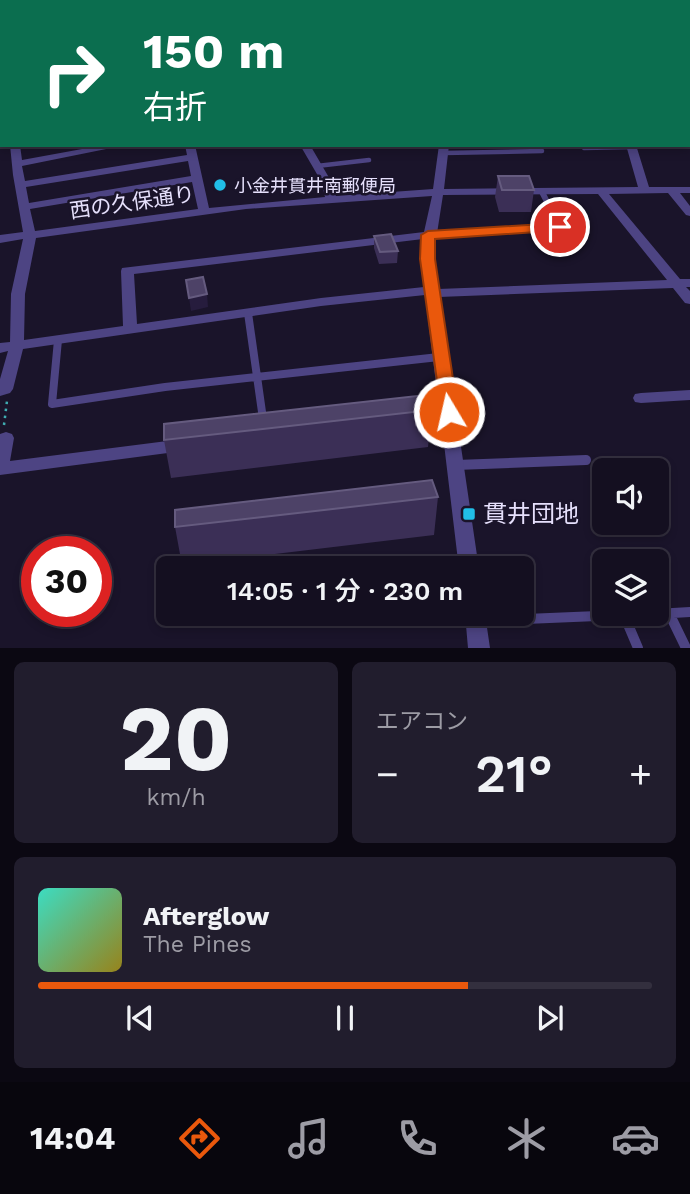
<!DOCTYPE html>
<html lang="ja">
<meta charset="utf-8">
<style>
body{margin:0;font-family:"Work Sans","Noto Sans JP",sans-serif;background:#211d2d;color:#f1f3f6;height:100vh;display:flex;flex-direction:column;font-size:26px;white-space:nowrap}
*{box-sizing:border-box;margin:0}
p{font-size:23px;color:#9d9ca5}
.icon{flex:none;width:38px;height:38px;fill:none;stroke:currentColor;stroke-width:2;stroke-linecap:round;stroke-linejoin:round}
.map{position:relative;height:648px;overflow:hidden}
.details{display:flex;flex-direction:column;gap:14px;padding:14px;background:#0b0812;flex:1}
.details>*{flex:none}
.hud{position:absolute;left:0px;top:0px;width:691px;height:147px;box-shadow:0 4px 10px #0003,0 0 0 2px #332f3e;background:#0b6e4f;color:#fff;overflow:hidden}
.tools{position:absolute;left:592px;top:458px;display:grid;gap:14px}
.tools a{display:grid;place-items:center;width:77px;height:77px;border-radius:10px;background:#140f20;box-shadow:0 4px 10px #0003,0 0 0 2px #332f3e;font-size:35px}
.speed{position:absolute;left:21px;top:536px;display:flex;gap:14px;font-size:35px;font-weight:700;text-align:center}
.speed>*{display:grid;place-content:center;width:91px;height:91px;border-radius:50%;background:#140f20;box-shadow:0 4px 10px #0003,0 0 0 2px #332f3e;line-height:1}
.speed .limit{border:10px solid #d22;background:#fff;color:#111}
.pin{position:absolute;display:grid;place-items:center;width:60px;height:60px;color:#fff;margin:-30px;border:4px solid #fff;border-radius:50%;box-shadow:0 2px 7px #0007}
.me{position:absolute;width:77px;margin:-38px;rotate:351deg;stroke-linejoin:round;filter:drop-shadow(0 0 5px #0008)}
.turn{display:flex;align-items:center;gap:24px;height:147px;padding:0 28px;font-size:32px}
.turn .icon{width:91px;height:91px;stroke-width:2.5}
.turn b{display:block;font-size:49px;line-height:60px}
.big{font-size:52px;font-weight:600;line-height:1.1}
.details .widget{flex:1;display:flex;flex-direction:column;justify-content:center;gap:10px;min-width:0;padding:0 24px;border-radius:10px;background:#211d2d}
.details .dial{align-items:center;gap:0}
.dial b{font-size:91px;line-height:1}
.song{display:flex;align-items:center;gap:21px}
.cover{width:84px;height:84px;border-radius:10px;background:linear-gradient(135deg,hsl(170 70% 55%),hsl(50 70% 35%))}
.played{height:7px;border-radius:4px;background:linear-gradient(90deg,#ea580c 70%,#332f3e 70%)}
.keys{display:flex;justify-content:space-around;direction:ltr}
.heat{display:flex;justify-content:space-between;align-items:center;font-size:38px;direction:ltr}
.details .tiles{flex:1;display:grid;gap:14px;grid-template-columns:1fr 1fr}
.widget:last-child{grid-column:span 2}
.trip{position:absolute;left:156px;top:556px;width:378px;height:70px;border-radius:10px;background:#140f20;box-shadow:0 4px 10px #0003,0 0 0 2px #332f3e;font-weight:600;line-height:70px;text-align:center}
.menu{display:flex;height:112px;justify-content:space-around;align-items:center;background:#08060d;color:#9d9ca5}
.menu .icon{width:49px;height:49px}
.menu .active{color:#ea580c}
.menu b{font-size:32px;color:#f1f3f6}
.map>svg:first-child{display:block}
</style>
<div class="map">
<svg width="690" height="648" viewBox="0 0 690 648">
<rect width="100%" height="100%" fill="#1a142a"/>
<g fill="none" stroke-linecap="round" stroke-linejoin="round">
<path fill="#15254c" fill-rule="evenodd" d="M185 0H210L183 2Z
M653 0H674L676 2H655Z
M0 19H2V27H0Z"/>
<path stroke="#3facb1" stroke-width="2" stroke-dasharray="2 2.5" stroke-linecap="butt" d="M643 0 655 2
M679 0 688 2
M240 2 242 0"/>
<path stroke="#3facb1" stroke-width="2.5" stroke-dasharray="2.5 4.5" stroke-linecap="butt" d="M4 425 7 401"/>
<path stroke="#4d4483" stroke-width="3.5" d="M373 0 375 2
M384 2H394
M614 2 623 0
M0 25 2 27"/>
<path stroke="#4d4483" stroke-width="4.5" d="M582 145 584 148 632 147
M444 153 542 151 538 145
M317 166 369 160"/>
<path stroke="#4d4483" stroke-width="6" d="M429 235 560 227 542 192"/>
<path stroke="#4d4483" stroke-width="8" d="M248 313 263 419
M58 340 52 404 165 387 439 357"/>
<path stroke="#4d4483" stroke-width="10" d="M456 465 586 460
M669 613 686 648
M656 614 690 612
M624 615 638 648
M477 621 645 614"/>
<path fill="#4d4483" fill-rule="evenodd" d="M0 0H11L0 3Z
M34 0H41L43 2H35Z
M160 0H177L157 2Z
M210 0H228L207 2Z
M432 0H438L439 2H433Z
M594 0 605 2H596Z
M0 30H2V34H0Z
M0 56H2V60H0Z
M0 83H2L0 89Z
M0 95 2 96V105L0 104Z
M10 145H20L22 160 104 145H126L22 166 25 181 187 155 185 145H195L209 208 325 197 321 181 300 145H310L331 181 336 196 433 189 439 145H449L444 189 638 187 626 145H636L649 187H690V193H680L690 206V216L686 215 668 193 609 194 680 279H690V287H686L690 291V304L685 303 673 288 439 297 479 569H459L441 419 415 422 409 420 407 416 409 412 439 408 425 295 321 306 23 349 13 389 10 393 0 396V379L8 351 0 353V343L10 342 11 294 23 239 0 243V235L23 232 13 175ZM188 161 191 176 29 203 26 187ZM192 182 198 209 35 231 30 209ZM598 194 667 280 438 289 433 259 443 195ZM432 196 424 232 122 268 121 271 123 326 24 340 25 294 36 238 246 209ZM423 239 421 259 424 287 321 298 137 324 134 274Z
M690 390V400L641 403 635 402 633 398 635 394 641 393Z
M6 432 12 434 14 438 10 461 183 439 189 441 191 445 189 449 183 451 0 475V434Z
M465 614H485L490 648H468Z"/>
<path fill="#9081f1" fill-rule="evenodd" d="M525 0H533L535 2H526Z"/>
</g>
<path fill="#3b2f56" d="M498 176 534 190 531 212H499L495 197Z
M374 236 398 251 397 263 379 264 374 248Z
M432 410 428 447 171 478 164 440Z
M438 497 434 535 182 565 175 527Z"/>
<path fill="#261c3d" d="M207 294 208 307 191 311 189 298Z"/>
<path fill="#4d4267" stroke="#655b7f" stroke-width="2" d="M498 176H529L534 190H502Z
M391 234 398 251 380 252 374 236Z
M203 277 207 294 189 298 186 280Z
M426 395 432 410 164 440V424Z
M432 480 438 497 175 527V510Z"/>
<path fill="#ea580c" stroke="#983908" stroke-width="2" d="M560 223 565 224V230L435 239V259L458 412 455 417H442L420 259 421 235 428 231Z"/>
<g fill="#21bee7" stroke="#1a142a" stroke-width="2.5">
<circle cx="220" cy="185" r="7"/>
<rect x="462" y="507" width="14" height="14" rx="3.5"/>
</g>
<g text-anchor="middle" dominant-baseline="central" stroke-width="5" stroke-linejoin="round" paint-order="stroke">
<g font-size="18" fill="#e6e0fc" stroke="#1a142a" text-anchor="start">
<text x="234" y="185">小金井貫井南郵便局</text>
</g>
<g font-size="21" fill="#e6e0fc" stroke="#1a142a">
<text transform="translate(132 202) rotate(-8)">西の久保通り</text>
</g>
<g font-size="24" fill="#e6e0fc" stroke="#1a142a" text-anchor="start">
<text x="483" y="514">貫井団地</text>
</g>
</g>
</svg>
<div class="tools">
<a><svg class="icon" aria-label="sound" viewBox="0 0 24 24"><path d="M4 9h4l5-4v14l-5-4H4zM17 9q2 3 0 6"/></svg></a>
<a><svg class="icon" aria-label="layers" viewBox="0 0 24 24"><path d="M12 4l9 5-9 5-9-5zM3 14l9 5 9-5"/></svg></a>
</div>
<div class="speed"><div class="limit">30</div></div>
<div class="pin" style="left:560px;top:227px;background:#d93025"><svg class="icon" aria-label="arrive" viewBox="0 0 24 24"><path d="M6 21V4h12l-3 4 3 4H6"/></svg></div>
<svg class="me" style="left:449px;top:412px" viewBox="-20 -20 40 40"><circle r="17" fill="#ea580c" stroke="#fff" stroke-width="3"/><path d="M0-11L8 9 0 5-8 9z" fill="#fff"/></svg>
<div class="trip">14:05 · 1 分 · 230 m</div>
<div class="hud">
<div class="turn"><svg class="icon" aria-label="right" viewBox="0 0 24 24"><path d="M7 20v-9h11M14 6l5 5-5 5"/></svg><div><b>150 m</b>右折</div></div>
</div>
</div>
<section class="details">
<div class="tiles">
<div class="widget dial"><b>20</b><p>km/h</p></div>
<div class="widget"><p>エアコン</p>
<div class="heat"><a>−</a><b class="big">21°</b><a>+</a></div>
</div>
<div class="widget">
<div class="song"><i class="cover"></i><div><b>Afterglow</b><p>The Pines</p></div></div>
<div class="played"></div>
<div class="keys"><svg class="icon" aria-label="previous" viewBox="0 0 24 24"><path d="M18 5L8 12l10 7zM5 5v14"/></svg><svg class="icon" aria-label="pause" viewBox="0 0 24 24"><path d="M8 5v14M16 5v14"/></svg><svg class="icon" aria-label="next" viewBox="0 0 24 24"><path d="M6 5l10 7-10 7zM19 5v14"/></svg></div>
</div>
</div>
</section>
<nav class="menu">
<b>14:04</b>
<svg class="icon active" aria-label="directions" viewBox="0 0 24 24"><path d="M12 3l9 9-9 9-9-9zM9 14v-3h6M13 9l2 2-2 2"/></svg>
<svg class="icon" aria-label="music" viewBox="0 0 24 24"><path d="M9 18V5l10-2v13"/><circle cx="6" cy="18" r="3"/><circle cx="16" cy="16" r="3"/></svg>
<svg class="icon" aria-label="phone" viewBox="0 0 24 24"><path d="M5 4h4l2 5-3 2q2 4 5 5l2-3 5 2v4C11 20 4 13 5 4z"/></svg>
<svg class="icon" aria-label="climate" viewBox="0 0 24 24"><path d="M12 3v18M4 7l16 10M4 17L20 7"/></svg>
<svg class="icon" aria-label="car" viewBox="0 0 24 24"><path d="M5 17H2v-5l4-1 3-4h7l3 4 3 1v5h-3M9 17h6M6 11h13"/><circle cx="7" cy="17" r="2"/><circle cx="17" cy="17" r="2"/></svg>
</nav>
